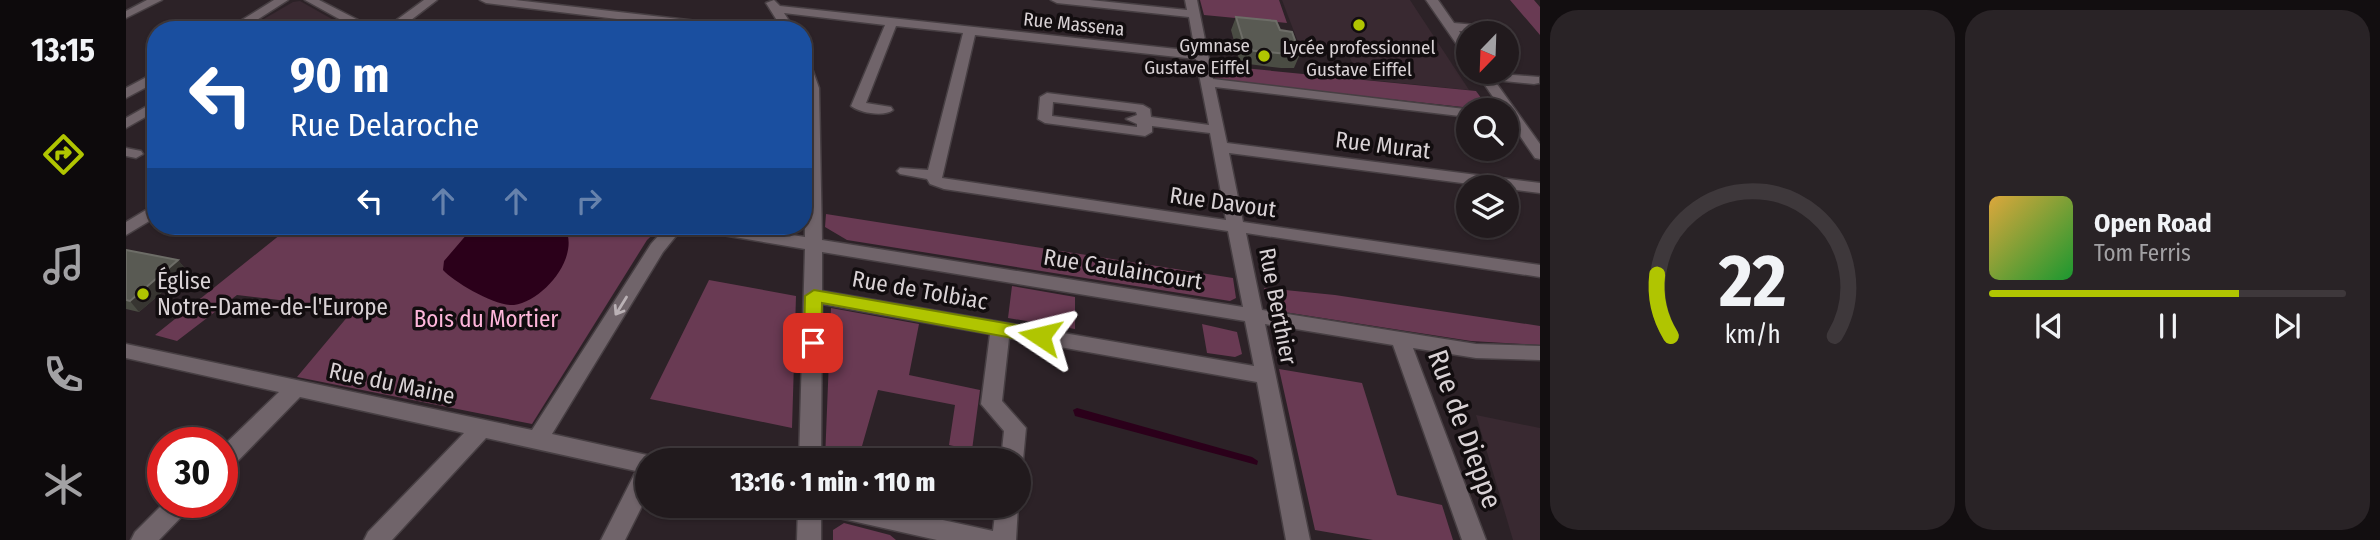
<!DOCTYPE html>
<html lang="fr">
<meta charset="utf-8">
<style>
body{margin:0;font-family:"Fira Sans Condensed",sans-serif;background:#292326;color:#f1f3f6;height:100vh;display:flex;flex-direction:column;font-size:26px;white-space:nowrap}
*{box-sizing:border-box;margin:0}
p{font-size:23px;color:#a2a1a4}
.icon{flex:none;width:38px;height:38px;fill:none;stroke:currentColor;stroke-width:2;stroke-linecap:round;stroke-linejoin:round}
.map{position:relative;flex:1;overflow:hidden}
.drawer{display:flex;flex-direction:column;gap:10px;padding:10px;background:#120e10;width:840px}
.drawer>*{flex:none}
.banner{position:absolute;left:21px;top:21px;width:665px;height:214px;border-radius:28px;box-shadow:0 2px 5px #0004,0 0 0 2px #3e383b;background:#1a4fa0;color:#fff;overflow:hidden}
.needle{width:46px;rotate:203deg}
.tools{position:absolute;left:1330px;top:21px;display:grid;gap:14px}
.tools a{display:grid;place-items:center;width:63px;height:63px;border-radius:50%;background:#211a1d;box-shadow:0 2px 5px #0004,0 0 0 2px #3e383b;font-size:35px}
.speed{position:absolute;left:21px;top:427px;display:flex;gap:14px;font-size:35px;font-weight:700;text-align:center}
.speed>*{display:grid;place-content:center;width:91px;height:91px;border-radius:50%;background:#211a1d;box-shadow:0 2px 5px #0004,0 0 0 2px #3e383b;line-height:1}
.speed .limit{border:10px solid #d22;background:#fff;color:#111}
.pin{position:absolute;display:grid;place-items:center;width:60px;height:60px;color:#fff;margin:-30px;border-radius:14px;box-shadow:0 4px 10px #0006}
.me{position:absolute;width:77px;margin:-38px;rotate:280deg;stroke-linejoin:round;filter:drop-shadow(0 0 5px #0008)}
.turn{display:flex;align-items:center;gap:24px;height:147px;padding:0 28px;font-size:32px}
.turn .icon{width:91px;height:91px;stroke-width:2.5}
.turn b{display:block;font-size:49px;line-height:60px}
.lanes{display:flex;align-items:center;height:66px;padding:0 28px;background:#0003;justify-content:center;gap:35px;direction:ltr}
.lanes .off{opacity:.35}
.drawer .card{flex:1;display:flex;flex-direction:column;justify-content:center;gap:10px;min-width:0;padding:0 24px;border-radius:28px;background:#292326}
.drawer .dial{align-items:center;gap:0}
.dial svg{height:182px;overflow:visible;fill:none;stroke:#3e383b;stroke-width:7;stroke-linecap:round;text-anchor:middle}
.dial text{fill:#f1f3f6;stroke:none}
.song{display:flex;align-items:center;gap:21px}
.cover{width:84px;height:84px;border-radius:10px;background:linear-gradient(135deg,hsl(40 70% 55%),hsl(130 70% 35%))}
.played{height:7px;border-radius:4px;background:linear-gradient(90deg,#b0c501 70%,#3e383b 70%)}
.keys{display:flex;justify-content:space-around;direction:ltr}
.drawer .tiles{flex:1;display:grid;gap:10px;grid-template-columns:repeat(2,1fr)}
.trip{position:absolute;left:509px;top:448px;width:396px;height:70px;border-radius:35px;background:#211a1d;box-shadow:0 2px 5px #0004,0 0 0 2px #3e383b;font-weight:800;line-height:70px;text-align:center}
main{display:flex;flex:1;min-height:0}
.tab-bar{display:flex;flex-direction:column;width:126px;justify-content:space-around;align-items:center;background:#0d0a0c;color:#a2a1a4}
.tab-bar .icon{width:49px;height:49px}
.tab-bar .active{color:#b0c501}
.tab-bar b{font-size:32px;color:#f1f3f6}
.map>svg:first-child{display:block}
</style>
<main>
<nav class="tab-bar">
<b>13:15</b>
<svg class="icon active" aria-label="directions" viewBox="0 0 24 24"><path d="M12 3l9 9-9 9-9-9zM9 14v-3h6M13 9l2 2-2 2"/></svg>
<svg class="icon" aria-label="music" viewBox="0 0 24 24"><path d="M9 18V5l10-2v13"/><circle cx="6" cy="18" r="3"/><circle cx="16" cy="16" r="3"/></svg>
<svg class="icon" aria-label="phone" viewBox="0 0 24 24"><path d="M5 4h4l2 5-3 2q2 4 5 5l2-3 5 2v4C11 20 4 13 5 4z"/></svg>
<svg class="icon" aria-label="climate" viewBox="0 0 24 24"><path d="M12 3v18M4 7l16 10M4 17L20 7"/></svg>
</nav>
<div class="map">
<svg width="1414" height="540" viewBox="0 0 1414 540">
<rect width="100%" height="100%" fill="#2c2227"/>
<path fill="#392931" d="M1156 0H1284L1343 90 1234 79 1222 54 1175 50Z
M174 1 211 22 246 30H119L167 2Z
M1350 415 1414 428V540H1387Z"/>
<path fill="#693a53" d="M1074 0H1153L1161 23 1078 15Z
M1384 0H1408L1414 7V35Z
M1087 65 1350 91 1364 110 1089 80Z
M700 214 1107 278 1110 298 1104 301 721 240 699 227Z
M165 226H536L521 240 406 424 171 377 228 309 111 295 51 341 29 335Z
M583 280 670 296 666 428 524 399Z
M886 286 949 297V329L882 318Z
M1138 288 1209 295 1414 326V345L1345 341 1145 310Z
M705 308 793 324 783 375 854 390 846 450 823 445 829 405 752 390 732 460H699Z
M1076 324 1111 332 1116 354 1109 357 1081 353Z
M1153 369 1236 383 1271 495 1316 505 1327 540H1247L1189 530Z
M718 523 764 535 770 540H707V530Z"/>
<path fill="#2b001a" d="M348 226H438C456 255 418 301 388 305 370 307 328 282 317 270L318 261Z
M951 408 1126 457 1132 461 1131 465 949 416 947 410Z"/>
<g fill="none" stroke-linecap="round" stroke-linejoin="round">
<g stroke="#473f43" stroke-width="3">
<path id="street" d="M21 0H36L0 18V11Z
M148 0H162L115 30H100Z
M179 0H193L234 21 261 27 298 0H311L272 30 226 26Z
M354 0H389L614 26 620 30H582L360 3Z
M648 0 654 6 1069 51 1063 17 931 3 925 0H964L1061 10 1059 0H1071L1087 79 1347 110H1342V117L1089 87 1101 143 1414 183V193L1103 153 1117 222 1414 265V277L1120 233 1136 310 1350 344 1414 346V360L1350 358 1287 348 1360 540H1336L1267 345 1139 324 1184 540H1160L1131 382 883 338 876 401 900 428 897 460 892 467V460H875L878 431 855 404 864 334 696 304 695 460H673L679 249 573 231 565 226H605L679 237 677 56 683 60 693 88 696 240 1117 307 1102 231 818 189 804 184 801 179 774 174 771 171 774 168 802 170 837 33 770 26 740 103 765 107 767 110C758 117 734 113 725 106L759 25 658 13 669 30H657L640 3ZM849 35 1070 59 1083 125 1025 117 1024 109 1017 105 921 93 914 97 912 119 919 123 1019 136 1026 132V126L1084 133 1100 220 816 178ZM927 102 1010 112 1011 115 1000 119 1011 124V127L926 116ZM696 252 1119 321 1128 366 696 291Z
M1300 0H1312L1328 23 1371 27 1377 31 1359 33 1333 31 1342 43V56L1338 55Z
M30 72V82L0 98V88Z
M1350 72 1413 77V83L1408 84 1368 80 1414 144V159L1409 158 1381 117V110H1376Z
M30 101V111L0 128V118Z
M0 148 15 151 17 154 10 158 0 156Z
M30 204V217L0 235V222Z
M541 226H558L537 252 426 434 530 457 531 460H522V494L499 540H475L510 471 360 438 266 540H238L242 532 338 433 174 397 104 469 96 471V447L153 392 0 358V344L406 430 525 244Z
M39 502H66L63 509 33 540H5L9 532Z
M672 506H753L867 531 870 506H892L890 540H811L704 516 695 511V540H671Z"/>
</g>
<use href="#street" fill="#70646a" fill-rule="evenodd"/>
</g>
<path fill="#4a4c43" d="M1110 17 1154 30 1174 54 1168 68H1155L1114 63 1105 30Z
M0 250 52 260 61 271 13 312 0 309Z"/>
<path fill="#373531" d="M52 260 61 271 13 312 4 301Z"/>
<path fill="#595a53" stroke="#6d6d67" stroke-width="2" d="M1110 17 1150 21 1154 30 1166 32 1174 54H1162L1120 50Z
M0 250 52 260 4 301 0 300Z"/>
<defs><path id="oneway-shaft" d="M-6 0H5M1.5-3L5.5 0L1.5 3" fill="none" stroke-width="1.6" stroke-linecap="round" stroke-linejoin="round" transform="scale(1.75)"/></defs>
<use stroke="#bab1b5" href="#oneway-shaft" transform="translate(495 306) rotate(122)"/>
<path fill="#b0c501" stroke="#728001" stroke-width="2" d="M688 290 914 329 923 336 914 343 696 303 695 343 687 350 678 343 679 296Z"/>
<g fill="#b0c501" stroke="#120d0f" stroke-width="2.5">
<circle cx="1233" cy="25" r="7"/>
<circle cx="1138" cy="56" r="7"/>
<circle cx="17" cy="294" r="7"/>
</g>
<g text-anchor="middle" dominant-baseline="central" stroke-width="7" stroke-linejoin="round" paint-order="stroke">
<g font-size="19" fill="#d9d2d5" stroke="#120d0f">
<text transform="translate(948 24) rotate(6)">Rue Massena</text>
</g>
<g font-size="19" fill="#d9d2d5" stroke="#120d0f" text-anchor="end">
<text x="1124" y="45">Gymnase<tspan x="1124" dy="22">Gustave Eiffel</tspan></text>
<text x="1233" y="47" text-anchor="middle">Lycée professionnel<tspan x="1233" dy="22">Gustave Eiffel</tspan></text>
</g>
<g font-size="23" fill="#d9d2d5" stroke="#120d0f">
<text transform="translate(1257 145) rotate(7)">Rue Murat</text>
<text transform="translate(1097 202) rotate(8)">Rue Davout</text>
<text transform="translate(997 269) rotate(9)">Rue Caulaincourt</text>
<text transform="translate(794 290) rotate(10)">Rue de Tolbiac</text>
<text transform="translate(1152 306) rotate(79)">Rue Berthier</text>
<text transform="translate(266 383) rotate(12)">Rue du Maine</text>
</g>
<g font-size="23" fill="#d9d2d5" stroke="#120d0f" text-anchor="start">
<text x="31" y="281">Église<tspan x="31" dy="26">Notre-Dame-de-l'Europe</tspan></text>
</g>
<g font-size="23" fill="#feb6da" stroke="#120d0f">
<text x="360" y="319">Bois du Mortier</text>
</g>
<g font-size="28" fill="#d9d2d5" stroke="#120d0f">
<text transform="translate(1339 429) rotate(70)">Rue de Dieppe</text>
</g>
</g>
</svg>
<div class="tools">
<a><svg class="needle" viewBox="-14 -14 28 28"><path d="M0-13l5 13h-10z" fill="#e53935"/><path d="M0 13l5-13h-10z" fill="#a2a1a4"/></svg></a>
<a><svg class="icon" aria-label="search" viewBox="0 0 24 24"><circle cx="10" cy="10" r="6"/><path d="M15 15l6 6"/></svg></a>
<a><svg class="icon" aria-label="layers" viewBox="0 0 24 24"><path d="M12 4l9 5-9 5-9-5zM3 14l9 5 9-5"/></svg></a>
</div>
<div class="speed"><div class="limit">30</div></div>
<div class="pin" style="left:687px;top:343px;background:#d93025"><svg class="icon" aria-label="arrive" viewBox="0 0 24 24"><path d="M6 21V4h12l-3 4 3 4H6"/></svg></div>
<svg class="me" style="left:914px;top:336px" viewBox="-20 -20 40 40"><path d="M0-17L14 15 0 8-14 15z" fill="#b0c501" stroke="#fff" stroke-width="4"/></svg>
<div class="trip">13:16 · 1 min · 110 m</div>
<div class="banner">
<div class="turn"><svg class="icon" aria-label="left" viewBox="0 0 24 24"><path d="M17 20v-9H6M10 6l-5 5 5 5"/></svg><div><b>90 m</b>Rue Delaroche</div></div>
<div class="lanes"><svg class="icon" aria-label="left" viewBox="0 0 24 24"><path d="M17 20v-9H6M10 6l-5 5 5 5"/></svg><svg class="icon off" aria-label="ahead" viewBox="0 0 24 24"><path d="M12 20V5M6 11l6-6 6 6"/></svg><svg class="icon off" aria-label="ahead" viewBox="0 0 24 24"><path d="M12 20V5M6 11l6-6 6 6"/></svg><svg class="icon off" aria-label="right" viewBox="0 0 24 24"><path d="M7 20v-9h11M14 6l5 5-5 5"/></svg></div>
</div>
</div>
<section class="drawer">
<div class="tiles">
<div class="card dial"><svg viewBox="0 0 100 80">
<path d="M14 69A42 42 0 1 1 86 69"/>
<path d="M14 69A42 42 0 0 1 8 42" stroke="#b0c501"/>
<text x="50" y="56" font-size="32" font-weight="700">22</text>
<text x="50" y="72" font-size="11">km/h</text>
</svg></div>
<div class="card">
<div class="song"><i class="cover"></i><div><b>Open Road</b><p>Tom Ferris</p></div></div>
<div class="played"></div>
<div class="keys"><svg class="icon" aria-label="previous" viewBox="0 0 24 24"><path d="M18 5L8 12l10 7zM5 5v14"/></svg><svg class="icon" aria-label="pause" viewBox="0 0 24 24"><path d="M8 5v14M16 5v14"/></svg><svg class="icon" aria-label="next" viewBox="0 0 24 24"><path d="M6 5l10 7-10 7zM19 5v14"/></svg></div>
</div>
</div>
</section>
</main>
